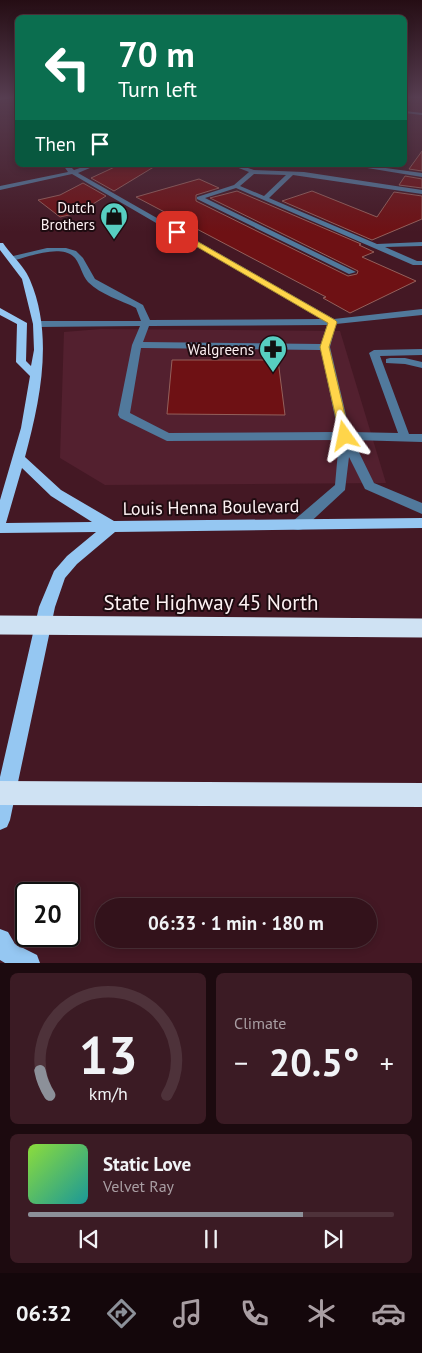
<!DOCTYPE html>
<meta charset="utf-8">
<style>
body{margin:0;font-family:"PT Sans",sans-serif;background:#3b1b24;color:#f1f3f6;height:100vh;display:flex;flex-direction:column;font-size:19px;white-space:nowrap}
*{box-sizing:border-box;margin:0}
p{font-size:16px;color:#a99ea3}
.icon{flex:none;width:28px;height:28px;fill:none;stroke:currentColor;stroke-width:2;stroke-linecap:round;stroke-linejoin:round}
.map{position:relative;height:963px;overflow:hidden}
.panel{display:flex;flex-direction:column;gap:10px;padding:10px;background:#1c0a0f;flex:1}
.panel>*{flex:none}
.guide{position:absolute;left:15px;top:15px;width:392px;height:152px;border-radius:8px;box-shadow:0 2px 8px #0003,0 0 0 1px #4e323a;background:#0b6e4f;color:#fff;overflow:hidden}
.speed{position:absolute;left:15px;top:882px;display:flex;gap:10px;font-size:25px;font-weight:700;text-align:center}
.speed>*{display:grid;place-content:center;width:65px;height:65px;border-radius:50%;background:#33121b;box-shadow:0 2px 8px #0003,0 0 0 1px #4e323a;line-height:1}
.speed .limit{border:2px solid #111;border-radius:8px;background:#fff;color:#111}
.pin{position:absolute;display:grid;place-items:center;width:42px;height:42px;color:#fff;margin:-21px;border-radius:10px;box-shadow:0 2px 8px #0006}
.me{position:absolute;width:55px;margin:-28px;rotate:348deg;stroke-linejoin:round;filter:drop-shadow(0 0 4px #0008)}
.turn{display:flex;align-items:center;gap:18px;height:105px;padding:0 20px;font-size:22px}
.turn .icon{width:65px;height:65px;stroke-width:2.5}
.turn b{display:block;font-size:35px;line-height:42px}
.then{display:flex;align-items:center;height:48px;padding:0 20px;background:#0003;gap:10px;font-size:19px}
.big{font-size:38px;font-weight:700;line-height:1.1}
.panel .card{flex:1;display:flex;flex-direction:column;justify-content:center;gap:8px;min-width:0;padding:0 18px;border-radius:8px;background:#3b1b24}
.panel .dial{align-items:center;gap:0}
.dial svg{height:130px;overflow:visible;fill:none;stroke:#4e323a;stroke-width:7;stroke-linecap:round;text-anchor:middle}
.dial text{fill:#f1f3f6;stroke:none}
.song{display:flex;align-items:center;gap:15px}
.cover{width:60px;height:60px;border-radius:8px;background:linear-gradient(135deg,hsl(90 70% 55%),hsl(180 70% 35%))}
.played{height:5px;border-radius:2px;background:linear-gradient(90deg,#8c9099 75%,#4e323a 75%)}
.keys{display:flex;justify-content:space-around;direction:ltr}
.heat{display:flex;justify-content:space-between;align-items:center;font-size:28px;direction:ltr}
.panel .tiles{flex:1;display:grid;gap:10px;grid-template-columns:1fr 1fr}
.card:last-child{grid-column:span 2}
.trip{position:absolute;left:95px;top:898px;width:282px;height:50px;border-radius:25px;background:#33121b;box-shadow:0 2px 8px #0003,0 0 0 1px #4e323a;font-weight:700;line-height:50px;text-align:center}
.tabs{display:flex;height:80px;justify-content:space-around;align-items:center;background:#14070b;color:#a99ea3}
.tabs .icon{width:35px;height:35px}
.tabs .on{color:#8c9099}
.tabs b{font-size:22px;color:#f1f3f6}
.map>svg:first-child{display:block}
</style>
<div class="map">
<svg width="422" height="963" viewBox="0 0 422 963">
<rect width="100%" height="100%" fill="#441824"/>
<path fill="#53202f" d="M101 329 340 331 386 483 105 485 60 458 64 332Z"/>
<path fill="#6e1114" stroke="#94605b" d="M422 151V171L409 169Z
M119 165H157L114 191 91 178Z
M405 176 422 179V188L399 185Z
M199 179 219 188 196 195V201L348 276 357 274 358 271 210 198 237 191 361 244 359 245 374 252 362 257 416 281 350 313 323 298 326 297 136 197Z
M83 183 106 196 78 213 60 217 38 200 60 195Z
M312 191 377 217 394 192 422 196V219L372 240 282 201Z
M172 360H278L285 415 167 414Z"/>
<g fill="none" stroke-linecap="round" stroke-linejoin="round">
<path fill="#51799c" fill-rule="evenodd" d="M11 97V98L0 100V98Z
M405 111 422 113V115L405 113Z
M63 165H69L74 170 89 165H97L78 173 334 319 422 309V315L336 324 330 347 350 432 398 433 369 353 374 350 422 349V355L380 356 409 434H422V442L353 440 374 483 422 503V514L365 489 349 457 345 490 303 529 298 530 293 529 291 525 293 521 335 485 339 440 167 441 120 418 118 415 132 345 140 326 38 327 33 324 38 321H141L136 308C121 300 101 295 88 282 82 275 81 266 75 258 62 243 28 257 12 261L8 259 9 257 47 248H66L76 251 83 258 95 279 143 305 150 320 321 319 72 174 0 190V186L68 172ZM327 325 321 344 143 342 149 326ZM141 348 321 350 338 432 169 433 130 413Z
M231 165H239L254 170 304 172 422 190V194L293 175 269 198 377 244 422 242V246L385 247 417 261H422V265H413L236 188 205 198 356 272 349 274 197 199V197L234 185 249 172ZM254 174 286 175 264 196 240 186Z
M349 165H364L422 173V177Z
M390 358H405L422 362V368L405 364 386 363V359Z"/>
<path fill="#95c7f2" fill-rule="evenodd" d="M0 243H3C11 255 25 267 30 280 54 336 40 401 25 457L61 490 114 521 422 518V528L115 532 77 564 65 578 55 607 10 820 7 827 0 830V777L39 607 54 571 67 556 96 532 0 533V500L21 428 30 376 16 362 17 324 0 315V308L27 323 26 361 31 366 34 350 33 324 22 279 0 250ZM22 468 51 496 92 522 6 523Z
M0 929 8 932 15 944 37 955 40 963H5L0 960Z"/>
<path stroke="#cfe2f3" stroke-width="19" d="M0 625 422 628"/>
<path stroke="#cfe2f3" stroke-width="24" d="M0 793 422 795"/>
</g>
<linearGradient id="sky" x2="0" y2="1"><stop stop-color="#250d14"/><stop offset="0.42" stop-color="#563d50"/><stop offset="1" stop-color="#563d50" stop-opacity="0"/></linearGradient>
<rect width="422" height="232" fill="url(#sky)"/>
<path fill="#ffd54a" stroke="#a68a30" d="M175 231H179L335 320 337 322 329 347 350 436 349 439H341L340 436 320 347 328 323 175 234Z"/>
<defs>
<g id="shop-pin" transform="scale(1.4375)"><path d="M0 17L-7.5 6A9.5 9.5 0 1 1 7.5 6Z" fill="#57cec1" stroke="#1e0b10"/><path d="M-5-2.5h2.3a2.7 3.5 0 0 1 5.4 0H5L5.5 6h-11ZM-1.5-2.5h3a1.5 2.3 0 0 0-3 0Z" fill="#111"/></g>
<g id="pharmacy-pin" transform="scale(1.4375)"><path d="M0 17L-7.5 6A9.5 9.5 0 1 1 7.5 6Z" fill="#57cec1" stroke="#1e0b10"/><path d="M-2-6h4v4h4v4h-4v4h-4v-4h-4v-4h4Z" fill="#111"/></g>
</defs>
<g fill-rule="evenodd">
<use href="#shop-pin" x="114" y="216"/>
<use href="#pharmacy-pin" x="273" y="349"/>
</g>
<g text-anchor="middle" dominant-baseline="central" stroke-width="4" stroke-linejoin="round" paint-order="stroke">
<g font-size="15" fill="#fdf1f3" stroke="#1e0b10" text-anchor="end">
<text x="95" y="207">Dutch<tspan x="95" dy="17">Brothers</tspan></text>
<text x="254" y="349">Walgreens</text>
</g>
<g font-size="18" fill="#fdf1f3" stroke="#1e0b10">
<text transform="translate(211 507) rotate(-1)">Louis Henna Boulevard</text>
</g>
<g font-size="21" fill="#fdf1f3" stroke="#1e0b10">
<text x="211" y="602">State Highway 45 North</text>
</g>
</g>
</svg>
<div class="speed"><div class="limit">20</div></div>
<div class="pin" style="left:177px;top:232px;background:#d93025"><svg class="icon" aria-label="arrive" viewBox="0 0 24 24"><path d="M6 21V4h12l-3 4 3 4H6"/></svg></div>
<svg class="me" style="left:345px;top:436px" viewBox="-20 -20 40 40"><path d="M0-17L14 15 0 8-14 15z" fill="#ffd54a" stroke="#fff" stroke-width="4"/></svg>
<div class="trip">06:33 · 1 min · 180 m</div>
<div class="guide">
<div class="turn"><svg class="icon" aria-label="left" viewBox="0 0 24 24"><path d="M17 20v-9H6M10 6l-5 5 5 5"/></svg><div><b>70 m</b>Turn left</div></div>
<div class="then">Then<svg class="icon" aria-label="arrive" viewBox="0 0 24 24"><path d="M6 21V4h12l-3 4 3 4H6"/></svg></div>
</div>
</div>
<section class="panel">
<div class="tiles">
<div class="card dial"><svg viewBox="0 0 100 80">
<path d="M14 69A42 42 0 1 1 86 69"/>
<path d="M14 69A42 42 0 0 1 8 54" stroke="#8c9099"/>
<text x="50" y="56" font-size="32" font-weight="700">13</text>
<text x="50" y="72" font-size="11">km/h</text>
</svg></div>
<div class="card"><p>Climate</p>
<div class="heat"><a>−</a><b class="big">20.5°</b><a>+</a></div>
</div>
<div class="card">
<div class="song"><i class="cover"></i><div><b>Static Love</b><p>Velvet Ray</p></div></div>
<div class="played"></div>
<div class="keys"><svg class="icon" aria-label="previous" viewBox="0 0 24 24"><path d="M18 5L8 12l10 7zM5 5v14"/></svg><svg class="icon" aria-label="pause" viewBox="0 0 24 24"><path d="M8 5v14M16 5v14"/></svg><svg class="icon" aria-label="next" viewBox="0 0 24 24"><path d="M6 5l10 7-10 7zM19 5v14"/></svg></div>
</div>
</div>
</section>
<nav class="tabs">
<b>06:32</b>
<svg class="icon on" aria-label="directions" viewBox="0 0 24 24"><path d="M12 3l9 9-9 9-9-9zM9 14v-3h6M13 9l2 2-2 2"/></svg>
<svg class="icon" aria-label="music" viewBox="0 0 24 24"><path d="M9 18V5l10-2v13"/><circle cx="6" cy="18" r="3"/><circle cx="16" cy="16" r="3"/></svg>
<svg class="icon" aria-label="phone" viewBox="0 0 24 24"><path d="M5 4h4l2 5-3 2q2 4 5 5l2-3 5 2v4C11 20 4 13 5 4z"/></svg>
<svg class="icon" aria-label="climate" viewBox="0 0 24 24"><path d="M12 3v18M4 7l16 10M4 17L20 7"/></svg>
<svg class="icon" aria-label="car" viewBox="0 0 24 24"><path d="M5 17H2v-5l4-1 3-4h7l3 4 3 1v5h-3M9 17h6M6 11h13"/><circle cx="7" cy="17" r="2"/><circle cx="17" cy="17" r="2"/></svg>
</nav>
